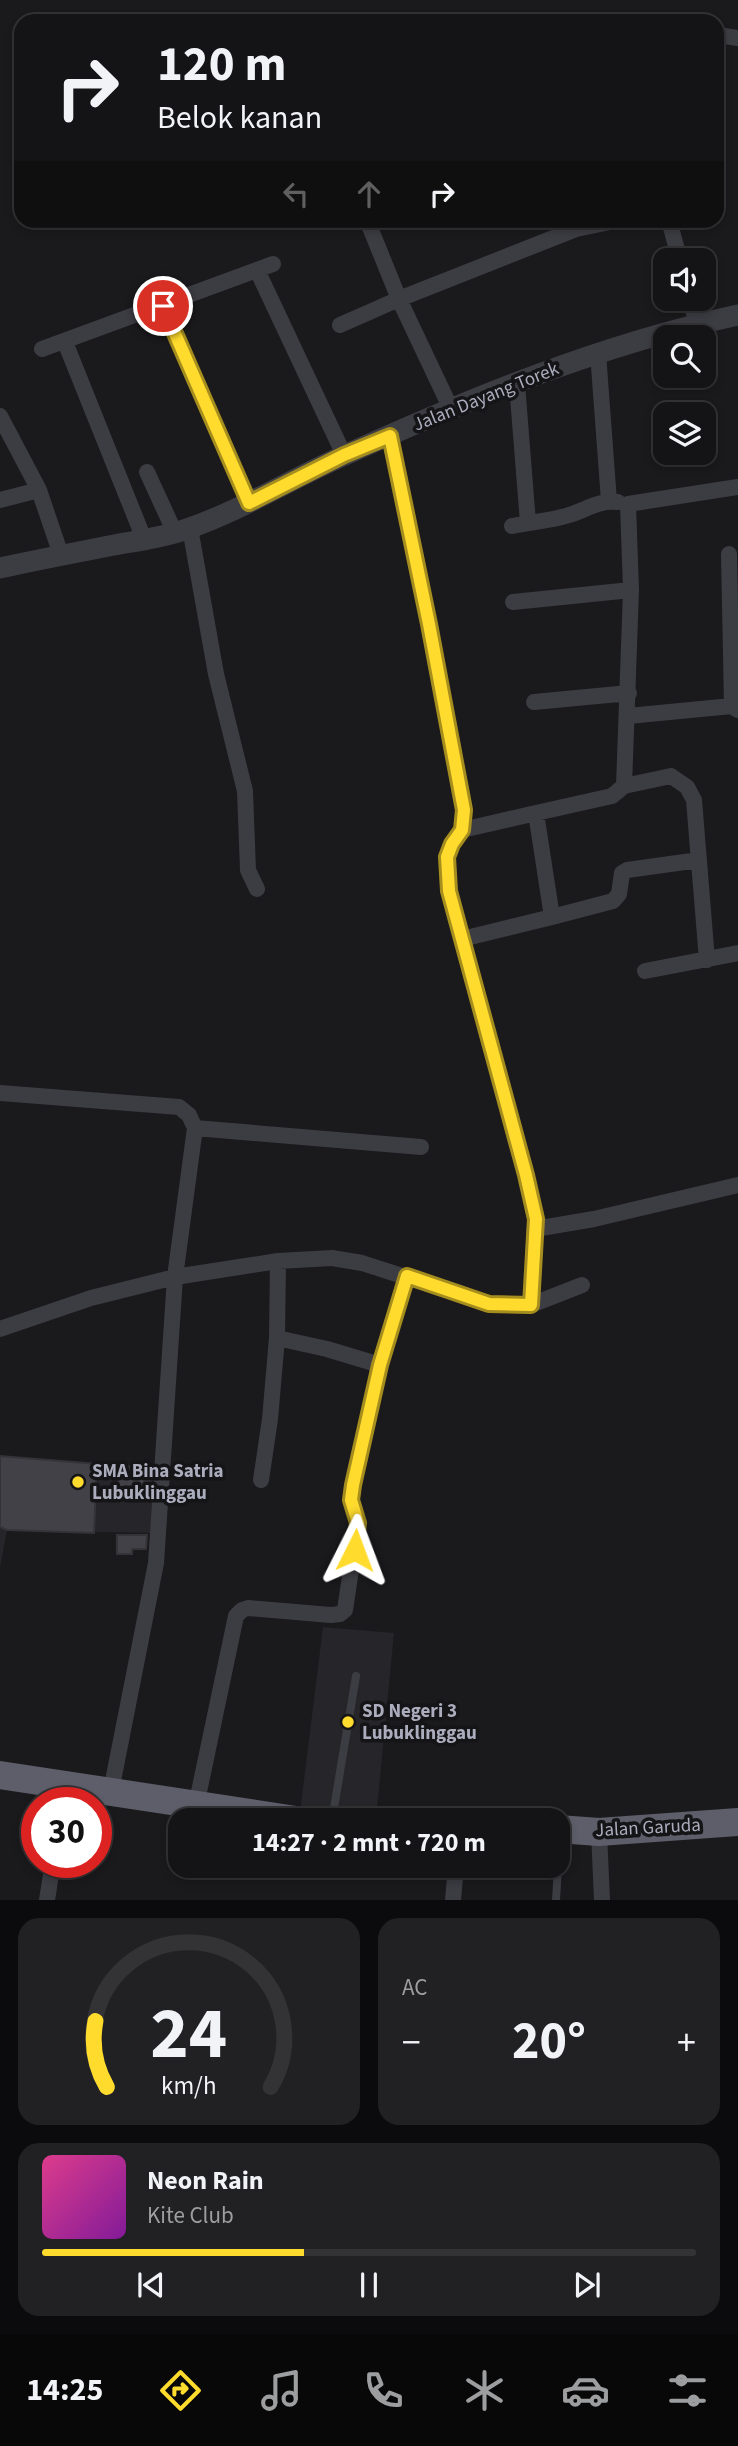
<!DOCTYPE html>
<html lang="id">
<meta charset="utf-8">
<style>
body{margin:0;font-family:"Source Sans 3",sans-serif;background:#212022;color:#f1f3f6;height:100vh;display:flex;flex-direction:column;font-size:26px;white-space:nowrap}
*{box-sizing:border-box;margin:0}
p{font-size:23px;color:#9d9ea0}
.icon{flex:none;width:38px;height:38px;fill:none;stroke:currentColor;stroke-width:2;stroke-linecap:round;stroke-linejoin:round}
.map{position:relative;height:1900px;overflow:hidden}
.sheet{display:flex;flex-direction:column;gap:18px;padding:18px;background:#0b0a0c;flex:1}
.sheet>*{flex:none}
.banner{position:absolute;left:14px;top:14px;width:710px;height:214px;border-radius:21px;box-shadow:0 4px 10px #0003,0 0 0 2px #333234;background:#141315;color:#f1f3f6;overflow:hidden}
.buttons{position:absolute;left:653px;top:248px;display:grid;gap:14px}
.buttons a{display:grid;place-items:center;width:63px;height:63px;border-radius:14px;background:#141315;box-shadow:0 4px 10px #0003,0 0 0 2px #333234;font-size:35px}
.speed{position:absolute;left:21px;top:1787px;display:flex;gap:14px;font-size:35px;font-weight:700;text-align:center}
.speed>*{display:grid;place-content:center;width:91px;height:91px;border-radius:50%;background:#141315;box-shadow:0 4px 10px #0003,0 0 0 2px #333234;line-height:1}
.speed .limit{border:10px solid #d22;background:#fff;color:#111}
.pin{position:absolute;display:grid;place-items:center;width:60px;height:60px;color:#fff;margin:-30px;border:4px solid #fff;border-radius:50%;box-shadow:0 2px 7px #0007}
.me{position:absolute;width:77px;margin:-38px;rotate:3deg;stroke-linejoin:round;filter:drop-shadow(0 0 5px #0008)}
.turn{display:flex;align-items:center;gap:24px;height:147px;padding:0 28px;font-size:32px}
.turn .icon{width:91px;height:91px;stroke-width:2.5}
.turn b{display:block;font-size:49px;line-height:60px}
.lanes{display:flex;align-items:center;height:66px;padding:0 28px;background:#0003;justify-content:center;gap:35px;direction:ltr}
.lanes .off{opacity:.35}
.big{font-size:52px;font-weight:700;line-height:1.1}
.sheet .tile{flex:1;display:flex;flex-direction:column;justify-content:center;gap:10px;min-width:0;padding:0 24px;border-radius:21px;background:#212022}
.sheet .dial{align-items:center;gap:0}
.dial svg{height:182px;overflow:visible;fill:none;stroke:#333234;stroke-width:7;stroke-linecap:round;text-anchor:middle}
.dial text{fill:#f1f3f6;stroke:none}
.song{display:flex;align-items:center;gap:21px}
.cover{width:84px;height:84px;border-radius:10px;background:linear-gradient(135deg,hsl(330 70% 55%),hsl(290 70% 35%))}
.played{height:7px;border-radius:4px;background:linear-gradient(90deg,#ffdb2e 40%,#333234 40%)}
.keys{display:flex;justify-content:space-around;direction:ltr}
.heat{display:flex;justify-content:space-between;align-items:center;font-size:38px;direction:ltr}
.sheet .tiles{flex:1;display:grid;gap:18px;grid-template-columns:1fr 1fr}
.tile:last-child{grid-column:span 2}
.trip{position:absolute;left:168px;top:1808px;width:402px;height:70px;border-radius:21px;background:#141315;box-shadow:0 4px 10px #0003,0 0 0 2px #333234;font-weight:700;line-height:70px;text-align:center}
.tabs{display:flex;height:112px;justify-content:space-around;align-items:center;background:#080808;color:#9d9ea0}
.tabs .icon{width:49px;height:49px}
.tabs .current{color:#ffdb2e}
.tabs b{font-size:32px;color:#f1f3f6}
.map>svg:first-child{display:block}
</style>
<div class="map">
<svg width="738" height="1900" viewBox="0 0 738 1900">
<rect width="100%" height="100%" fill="#1a191c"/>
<path fill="#262529" d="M0 1456 156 1468 151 1533 7 1530 0 1568Z
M323 1627 394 1633 376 1819 300 1812Z"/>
<path fill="#414147" stroke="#343338" stroke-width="2" d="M0 1456 97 1464 94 1533 7 1530 0 1527Z
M118 1465 152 1468 150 1495 118 1493Z
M117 1535H147L146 1549H132V1554H117Z"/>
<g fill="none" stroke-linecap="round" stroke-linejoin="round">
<path stroke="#3c3c43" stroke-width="8" d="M332 1820 356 1676
M556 1900 560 1835"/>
<path stroke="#3c3c43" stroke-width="16" d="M718 35 738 38
M367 220 399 299 451 409
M669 220 680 261
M257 270 344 455
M690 299 697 324
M163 306 249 503
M340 325 399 299 576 229 620 220
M65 342 144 539
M42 349 273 264
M598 353 609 501
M517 384 528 523
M0 416 39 490 61 555
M390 436 429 624 464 810 462 830 452 844 447 857 449 891 526 1175 535 1219 531 1305
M147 472 175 533
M0 500 39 490
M512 526C531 522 551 521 569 515 586 510 598 500 618 502
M190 528 216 674 245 791 248 870 257 889
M729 554 732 706
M513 602 631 590
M534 702 629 693
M628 716 732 706 738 710
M624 786 671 776 687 787 694 800 707 960
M462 830 536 813
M552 917 613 901 619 894 622 873 627 870 699 860
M462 939 552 917 536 813 612 796 624 786 631 590 628 504 738 487
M645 971 738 953
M0 1093 179 1107 189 1115 195 1128 175 1277 156 1563 111 1791
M195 1128 421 1147
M535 1229 594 1219 738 1185
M0 1329 91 1298 175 1277 278 1261 332 1258 362 1263 489 1304 531 1305 582 1285
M277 1338 327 1349 380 1365
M261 1480 270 1419 277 1338 278 1261
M196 1806 236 1616 242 1610 248 1608 331 1615 340 1614 345 1610 358 1523 351 1500 353 1485 380 1365 407 1276
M599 1832 602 1900
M47 1900 53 1862
M453 1900 456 1866"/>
<path stroke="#3c3c43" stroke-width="21" d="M0 568C36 560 73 553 109 546 135 541 162 538 187 529 242 510 291 479 345 455 471 398 602 344 738 315"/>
<path stroke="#5e5e6a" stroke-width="28" d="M0 1775 296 1820
M558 1829 599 1832 738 1822"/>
</g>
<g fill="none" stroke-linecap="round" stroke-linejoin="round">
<g stroke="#a68e1e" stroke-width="18">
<path id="route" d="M163 306 249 503 344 455 390 436 429 624 464 810 462 830 452 844 447 857 449 891 526 1175 536 1219 531 1305 489 1304 407 1276 380 1365 353 1485 351 1500 358 1523 355 1550"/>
</g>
<use href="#route" stroke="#ffdb2e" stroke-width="12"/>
</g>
<g fill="#ffdb2e" stroke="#151417" stroke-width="2.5">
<circle cx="78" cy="1482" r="7"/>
<circle cx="348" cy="1722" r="7"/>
</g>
<g text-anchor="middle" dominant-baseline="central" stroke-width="7" stroke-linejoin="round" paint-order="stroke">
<g font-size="19" fill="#abadbd" stroke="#151417">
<text transform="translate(486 397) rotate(-22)">Jalan Dayang Torek</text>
<text transform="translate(648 1828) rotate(-3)">Jalan Garuda</text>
</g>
<g font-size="19" font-weight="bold" fill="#abadbd" stroke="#151417" text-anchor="start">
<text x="92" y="1471">SMA Bina Satria<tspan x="92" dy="22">Lubuklinggau</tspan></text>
<text x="362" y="1711">SD Negeri 3<tspan x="362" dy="22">Lubuklinggau</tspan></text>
</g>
</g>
</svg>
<div class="buttons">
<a><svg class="icon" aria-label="sound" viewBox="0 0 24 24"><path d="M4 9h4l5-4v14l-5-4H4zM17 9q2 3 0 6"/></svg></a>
<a><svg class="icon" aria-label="search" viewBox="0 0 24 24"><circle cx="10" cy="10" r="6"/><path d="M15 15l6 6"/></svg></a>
<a><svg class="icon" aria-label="layers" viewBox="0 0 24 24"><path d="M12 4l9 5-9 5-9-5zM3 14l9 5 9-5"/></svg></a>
</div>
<div class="speed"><div class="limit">30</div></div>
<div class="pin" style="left:163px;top:306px;background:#d93025"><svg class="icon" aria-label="arrive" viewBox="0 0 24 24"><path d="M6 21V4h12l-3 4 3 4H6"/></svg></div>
<svg class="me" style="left:355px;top:1550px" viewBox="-20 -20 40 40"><path d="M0-17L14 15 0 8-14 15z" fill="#ffdb2e" stroke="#fff" stroke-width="4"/></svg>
<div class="trip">14:27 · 2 mnt · 720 m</div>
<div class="banner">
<div class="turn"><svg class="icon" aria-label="right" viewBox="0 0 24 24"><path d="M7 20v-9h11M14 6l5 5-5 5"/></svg><div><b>120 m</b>Belok kanan</div></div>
<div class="lanes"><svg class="icon off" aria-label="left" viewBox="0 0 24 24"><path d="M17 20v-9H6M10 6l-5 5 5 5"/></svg><svg class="icon off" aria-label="ahead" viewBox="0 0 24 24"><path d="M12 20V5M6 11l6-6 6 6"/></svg><svg class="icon" aria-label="right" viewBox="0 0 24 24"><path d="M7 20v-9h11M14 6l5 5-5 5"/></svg></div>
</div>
</div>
<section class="sheet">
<div class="tiles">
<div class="tile dial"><svg viewBox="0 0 100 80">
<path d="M14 69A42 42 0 1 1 86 69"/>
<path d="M14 69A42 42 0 0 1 9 40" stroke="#ffdb2e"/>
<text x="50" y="56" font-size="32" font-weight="700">24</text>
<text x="50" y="72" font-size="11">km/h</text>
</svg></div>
<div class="tile"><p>AC</p>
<div class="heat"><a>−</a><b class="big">20°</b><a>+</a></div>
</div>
<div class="tile">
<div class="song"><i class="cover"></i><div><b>Neon Rain</b><p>Kite Club</p></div></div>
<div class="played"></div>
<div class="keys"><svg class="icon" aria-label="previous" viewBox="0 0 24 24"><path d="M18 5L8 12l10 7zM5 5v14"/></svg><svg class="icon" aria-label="pause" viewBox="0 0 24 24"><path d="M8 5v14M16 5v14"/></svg><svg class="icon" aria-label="next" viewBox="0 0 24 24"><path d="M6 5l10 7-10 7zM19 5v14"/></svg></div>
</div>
</div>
</section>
<nav class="tabs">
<b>14:25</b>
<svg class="icon current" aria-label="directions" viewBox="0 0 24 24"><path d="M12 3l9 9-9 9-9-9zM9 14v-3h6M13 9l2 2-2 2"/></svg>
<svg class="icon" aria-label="music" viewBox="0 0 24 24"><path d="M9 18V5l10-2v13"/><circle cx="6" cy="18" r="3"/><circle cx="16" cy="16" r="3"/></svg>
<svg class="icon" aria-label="phone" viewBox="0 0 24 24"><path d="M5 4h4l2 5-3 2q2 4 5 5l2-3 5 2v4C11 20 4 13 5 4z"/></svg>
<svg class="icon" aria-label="climate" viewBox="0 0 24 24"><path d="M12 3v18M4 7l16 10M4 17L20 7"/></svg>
<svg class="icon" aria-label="car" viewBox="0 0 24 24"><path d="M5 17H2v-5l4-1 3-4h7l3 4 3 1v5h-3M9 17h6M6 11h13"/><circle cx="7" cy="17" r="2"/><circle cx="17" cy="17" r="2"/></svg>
<svg class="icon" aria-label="filters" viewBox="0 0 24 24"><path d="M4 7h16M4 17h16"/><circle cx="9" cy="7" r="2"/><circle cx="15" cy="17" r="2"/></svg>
</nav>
